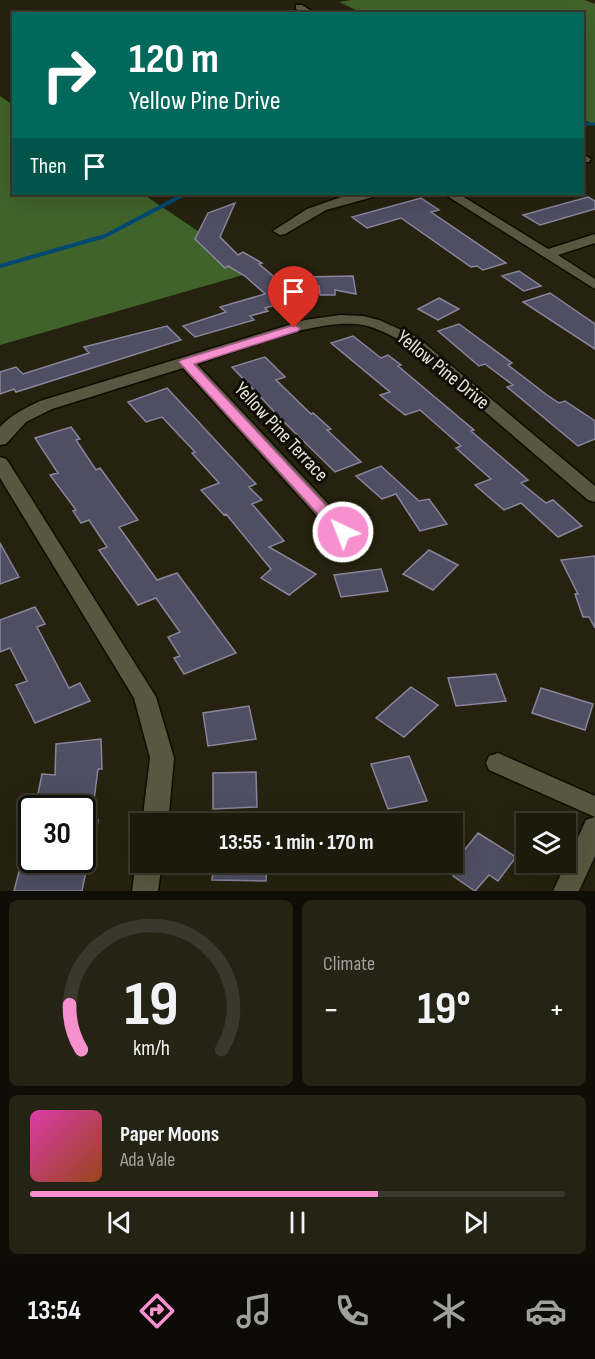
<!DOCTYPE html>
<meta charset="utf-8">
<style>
body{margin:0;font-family:"Sofia Sans Condensed",sans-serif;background:#252314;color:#f1f3f6;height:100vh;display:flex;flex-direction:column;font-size:22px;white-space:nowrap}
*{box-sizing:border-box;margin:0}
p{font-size:20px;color:#a0a19d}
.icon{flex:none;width:33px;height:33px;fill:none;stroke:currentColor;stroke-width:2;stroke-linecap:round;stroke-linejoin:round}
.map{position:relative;height:891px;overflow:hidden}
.side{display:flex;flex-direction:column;gap:9px;padding:9px;background:#0f0e06;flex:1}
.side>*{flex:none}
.guide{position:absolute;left:12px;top:12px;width:572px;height:183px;border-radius:0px;box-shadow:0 6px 24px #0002,0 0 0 2px #3a382c;background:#00695c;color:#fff;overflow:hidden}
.tools{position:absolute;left:516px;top:813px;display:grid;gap:12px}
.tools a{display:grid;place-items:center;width:60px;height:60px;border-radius:0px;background:#1c1a0b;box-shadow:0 6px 24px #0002,0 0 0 2px #3a382c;font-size:30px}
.speed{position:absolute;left:18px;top:795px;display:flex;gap:12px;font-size:30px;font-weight:700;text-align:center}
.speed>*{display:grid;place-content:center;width:78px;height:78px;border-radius:50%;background:#1c1a0b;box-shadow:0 6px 24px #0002,0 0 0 2px #3a382c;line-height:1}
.speed .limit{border:3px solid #111;border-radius:9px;background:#fff;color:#111}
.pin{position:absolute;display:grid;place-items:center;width:51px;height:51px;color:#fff;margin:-62px -26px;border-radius:50% 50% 50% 0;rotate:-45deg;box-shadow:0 0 6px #0007}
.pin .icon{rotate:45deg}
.me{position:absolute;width:66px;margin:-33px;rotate:317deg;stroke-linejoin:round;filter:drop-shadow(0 0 4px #0008)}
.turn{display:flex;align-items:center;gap:21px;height:126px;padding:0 18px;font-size:27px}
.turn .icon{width:78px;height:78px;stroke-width:2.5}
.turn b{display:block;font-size:42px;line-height:51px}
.then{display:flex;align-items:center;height:57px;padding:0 18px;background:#0003;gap:12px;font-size:22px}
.big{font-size:45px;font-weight:700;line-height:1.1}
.side .widget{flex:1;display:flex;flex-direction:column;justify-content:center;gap:9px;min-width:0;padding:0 21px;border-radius:9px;background:#252314}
.side .dial{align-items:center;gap:0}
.dial svg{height:156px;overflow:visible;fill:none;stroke:#3a382c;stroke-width:7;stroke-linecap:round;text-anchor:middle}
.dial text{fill:#f1f3f6;stroke:none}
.song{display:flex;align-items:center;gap:18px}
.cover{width:72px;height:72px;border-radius:9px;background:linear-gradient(135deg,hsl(320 70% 55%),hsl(20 70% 35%))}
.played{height:6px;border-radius:3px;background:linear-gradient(90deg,#f790ce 65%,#3a382c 65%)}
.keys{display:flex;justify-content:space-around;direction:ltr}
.heat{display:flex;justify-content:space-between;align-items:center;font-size:33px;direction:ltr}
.side .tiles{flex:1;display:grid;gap:9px;grid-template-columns:1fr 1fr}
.widget:last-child{grid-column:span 2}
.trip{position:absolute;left:130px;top:813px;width:333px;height:60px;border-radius:0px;background:#1c1a0b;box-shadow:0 6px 24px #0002,0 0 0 2px #3a382c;font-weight:700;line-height:60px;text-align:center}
.menu{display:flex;height:96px;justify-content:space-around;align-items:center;background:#0b0a04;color:#a0a19d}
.menu .icon{width:42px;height:42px}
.menu .selected{color:#f790ce}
.menu b{font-size:27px;color:#f1f3f6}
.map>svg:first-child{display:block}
</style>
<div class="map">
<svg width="595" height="891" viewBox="0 0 595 891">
<rect width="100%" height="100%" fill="#26220f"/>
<path fill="#40632b" d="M351 0H585L595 4V125L582 119V14L362 13 339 2Z
M0 96 13 105 14 194H143L257 271 0 345Z"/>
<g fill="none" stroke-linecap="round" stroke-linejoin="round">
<path stroke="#024972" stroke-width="3" d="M582 124H595"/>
<path stroke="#024972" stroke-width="4" d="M0 266 105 236 185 194"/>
</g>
<path fill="#4f4e62" stroke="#87859c" stroke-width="1.5" d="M588 197 595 201V209L540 225 523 215Z
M421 198 439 210 431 212 506 263 483 270 477 266 471 267 401 218 367 228 352 217Z
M235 203 220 237 238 255 243 252 262 263 259 264 285 286 295 283 309 295 265 308 268 311 250 316 254 320 195 337 183 326 226 312 220 307 265 294 245 276 228 266 225 268 195 239 208 213Z
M519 271 541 286 524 291 502 276Z
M353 276 356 294 335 290V295H320L319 286 301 283 302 277Z
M550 293 595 324V349L523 302Z
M439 298 459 309 438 320 418 309Z
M459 324 512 363 508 365 547 395 559 403 565 401 595 421V439L578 446 507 387 513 385 485 364 479 366 438 331Z
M167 326 181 340 16 392 14 389 0 394V372L16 367 23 374 89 353 84 347Z
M353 336 381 358 388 355 401 365 398 366 474 430 471 431 528 480 521 483 546 503 553 500 582 526 558 537 521 503 504 510 475 485 491 479 456 448 461 446 420 410 405 415 380 395 390 392 331 343Z
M265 357 285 377 276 380 311 414 313 413 331 429 327 430 361 462 335 472 285 423 232 367Z
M167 388 256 484 249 487 262 500 252 504 284 541 269 547 316 574 289 595 261 578 271 569 226 514 224 515 201 490 219 483 192 453 195 452 162 417 146 422 128 402Z
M71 427 80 439 76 440 96 470 100 468 138 520 119 527 157 580 177 573 236 653 184 674 174 658 180 656 168 637 180 632 156 598 138 605 99 550 107 547 89 520 81 523 73 511 76 510 50 475 58 473 35 438Z
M381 466 419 501 429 499 447 524 420 531 396 494 382 499 356 476Z
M0 543 19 577 0 584Z
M429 550 458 565 433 590 403 574Z
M595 556V628L589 617H583L575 594H578L561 560Z
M381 569 388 591 341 597 334 575Z
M35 607 45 624 37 627 69 688 80 683 90 701 35 723 16 685 27 681 10 648 0 652V620Z
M496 674 506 701 456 706 448 678Z
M411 687 438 705 404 737 376 718Z
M541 688 593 704 585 730 532 713Z
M249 706 256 739 208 746 203 713Z
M101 739 102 769H98L93 808H35L42 774 55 775 56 744Z
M409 756 427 801 388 809 371 764Z
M256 772 257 807 213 809V773Z
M98 820 92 866 82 865V821Z
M478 833 516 857 498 881 489 875 475 891 453 876 464 862 458 858Z
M214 862H267L266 881 212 880Z
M21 864 87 866 82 891H14Z"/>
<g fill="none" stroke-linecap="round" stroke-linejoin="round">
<g stroke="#0f0c00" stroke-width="3">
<path id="minor" d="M296 5H302L316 14H304L296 9Z
M582 154 591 159 589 162H582Z
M350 194H375L373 197 326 210 285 234 280 235 273 231 307 209Z
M444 194H459L548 249 595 234V243L558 255 595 279V289Z
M340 315 363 316 379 320 417 337 595 486V502L588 500 405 343C392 336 378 328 363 325 318 317 241 350 197 364L350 527 353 532 350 537 343 538 336 537 183 368 52 409 26 422 6 444 0 445V427C11 415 25 408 40 401L305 320Z
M0 457 6 459 9 463 156 697 174 758 168 824H142L150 758 134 698 0 478Z
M498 753 595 796V856L579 891H553L586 820 595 817 489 770 486 763 489 756Z
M141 853V862H162L158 891H132L136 862Z"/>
</g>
<use href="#minor" fill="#5a5741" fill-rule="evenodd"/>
</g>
<path fill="#f790ce" stroke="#a15e86" stroke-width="1.5" d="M294 325 300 328 298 331 194 364 348 529 351 532 343 537 338 536 179 362 181 360Z"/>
<g text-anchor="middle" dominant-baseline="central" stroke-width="6" stroke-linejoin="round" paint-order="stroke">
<g font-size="20" fill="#e7e5d9" stroke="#0d0c05">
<text transform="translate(443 370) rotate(39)">Yellow Pine Drive</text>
<text transform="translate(281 432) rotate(47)">Yellow Pine Terrace</text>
</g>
</g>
</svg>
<div class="tools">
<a><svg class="icon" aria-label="layers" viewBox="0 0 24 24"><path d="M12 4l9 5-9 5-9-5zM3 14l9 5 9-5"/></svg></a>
</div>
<div class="speed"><div class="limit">30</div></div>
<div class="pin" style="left:294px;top:328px;background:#d93025"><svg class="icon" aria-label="arrive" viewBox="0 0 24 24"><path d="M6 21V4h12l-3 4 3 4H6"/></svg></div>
<svg class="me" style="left:343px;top:532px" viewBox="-20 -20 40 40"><circle r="17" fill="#f790ce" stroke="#fff" stroke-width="3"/><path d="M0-11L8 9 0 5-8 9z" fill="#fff"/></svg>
<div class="trip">13:55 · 1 min · 170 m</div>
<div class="guide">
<div class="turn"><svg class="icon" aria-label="right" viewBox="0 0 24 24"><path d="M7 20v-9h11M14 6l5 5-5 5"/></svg><div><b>120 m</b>Yellow Pine Drive</div></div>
<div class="then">Then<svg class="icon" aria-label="arrive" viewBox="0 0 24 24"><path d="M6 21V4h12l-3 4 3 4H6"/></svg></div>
</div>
</div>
<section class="side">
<div class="tiles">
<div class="widget dial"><svg viewBox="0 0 100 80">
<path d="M14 69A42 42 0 1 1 86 69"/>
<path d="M14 69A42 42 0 0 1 8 46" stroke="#f790ce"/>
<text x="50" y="56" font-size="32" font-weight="700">19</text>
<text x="50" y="72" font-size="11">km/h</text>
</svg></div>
<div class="widget"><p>Climate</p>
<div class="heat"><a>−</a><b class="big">19°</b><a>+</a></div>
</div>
<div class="widget">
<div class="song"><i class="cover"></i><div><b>Paper Moons</b><p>Ada Vale</p></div></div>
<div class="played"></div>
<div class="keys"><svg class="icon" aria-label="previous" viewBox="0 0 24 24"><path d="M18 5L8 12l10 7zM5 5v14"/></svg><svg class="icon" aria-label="pause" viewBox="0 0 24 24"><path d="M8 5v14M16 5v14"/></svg><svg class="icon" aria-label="next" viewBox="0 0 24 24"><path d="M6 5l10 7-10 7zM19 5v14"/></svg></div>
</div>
</div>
</section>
<nav class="menu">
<b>13:54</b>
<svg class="icon selected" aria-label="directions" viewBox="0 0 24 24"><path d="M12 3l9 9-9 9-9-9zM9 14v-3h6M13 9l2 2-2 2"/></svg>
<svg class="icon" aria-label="music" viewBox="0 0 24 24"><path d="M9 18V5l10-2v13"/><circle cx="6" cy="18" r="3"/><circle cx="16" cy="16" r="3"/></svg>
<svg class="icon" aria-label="phone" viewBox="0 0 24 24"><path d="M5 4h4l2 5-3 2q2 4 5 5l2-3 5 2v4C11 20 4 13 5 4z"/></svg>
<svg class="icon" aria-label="climate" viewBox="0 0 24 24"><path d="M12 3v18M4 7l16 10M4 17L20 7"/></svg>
<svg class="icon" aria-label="car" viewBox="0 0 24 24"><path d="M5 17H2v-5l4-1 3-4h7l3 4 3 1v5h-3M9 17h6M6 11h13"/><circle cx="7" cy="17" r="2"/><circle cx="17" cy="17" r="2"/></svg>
</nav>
